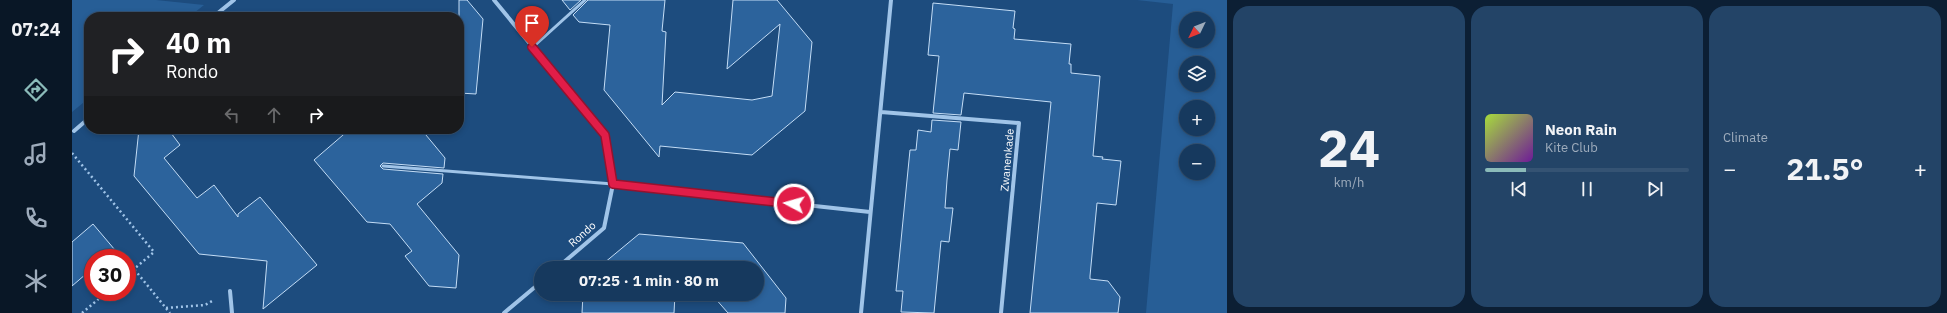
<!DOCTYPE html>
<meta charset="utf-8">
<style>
body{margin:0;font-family:"IBM Plex Sans",sans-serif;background:#234467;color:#f1f3f6;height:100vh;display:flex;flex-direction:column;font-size:15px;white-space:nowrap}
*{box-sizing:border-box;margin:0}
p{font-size:13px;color:#9eacbc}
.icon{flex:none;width:22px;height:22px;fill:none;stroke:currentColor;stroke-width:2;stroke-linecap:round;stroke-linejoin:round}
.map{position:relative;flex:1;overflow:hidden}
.details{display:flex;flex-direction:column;gap:6px;padding:6px;background:#0c1f34;width:720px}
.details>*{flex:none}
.top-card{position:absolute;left:12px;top:12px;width:380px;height:122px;border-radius:16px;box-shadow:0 2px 6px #0003,0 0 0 1px #355373;background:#202124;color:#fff;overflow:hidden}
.needle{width:26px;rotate:227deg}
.fabs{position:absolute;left:1107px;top:12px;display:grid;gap:8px}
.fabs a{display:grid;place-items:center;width:36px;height:36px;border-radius:50%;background:#16395e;box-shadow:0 2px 6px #0003,0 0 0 1px #355373;font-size:20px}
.speed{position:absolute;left:12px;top:249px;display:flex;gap:8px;font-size:20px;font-weight:700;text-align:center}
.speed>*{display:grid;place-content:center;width:52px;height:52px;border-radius:50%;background:#16395e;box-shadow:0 2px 6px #0003,0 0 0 1px #355373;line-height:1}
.speed .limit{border:6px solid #d22;background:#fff;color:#111}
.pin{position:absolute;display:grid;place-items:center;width:34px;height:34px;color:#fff;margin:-41px -17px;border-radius:50% 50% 50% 0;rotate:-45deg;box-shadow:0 0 4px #0007}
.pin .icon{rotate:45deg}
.me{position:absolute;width:44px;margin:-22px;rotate:276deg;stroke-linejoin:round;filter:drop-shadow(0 0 3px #0008)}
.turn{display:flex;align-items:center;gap:14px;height:84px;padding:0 16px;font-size:18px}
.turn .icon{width:52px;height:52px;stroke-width:2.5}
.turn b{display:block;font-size:28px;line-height:34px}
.lanes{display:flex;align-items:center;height:38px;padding:0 16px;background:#0003;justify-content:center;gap:20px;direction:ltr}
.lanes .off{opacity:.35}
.big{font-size:30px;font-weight:700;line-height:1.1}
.details .widget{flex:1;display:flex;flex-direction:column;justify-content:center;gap:6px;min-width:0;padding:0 14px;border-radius:16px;background:#234467}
.details .dial{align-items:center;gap:0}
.dial b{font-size:52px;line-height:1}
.song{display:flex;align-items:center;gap:12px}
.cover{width:48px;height:48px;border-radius:6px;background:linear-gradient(135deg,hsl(80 70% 55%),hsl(280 70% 35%))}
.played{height:4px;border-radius:2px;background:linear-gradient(90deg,#8bbbb9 20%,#355373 20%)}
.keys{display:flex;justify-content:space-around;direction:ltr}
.heat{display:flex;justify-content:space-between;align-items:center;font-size:22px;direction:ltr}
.details .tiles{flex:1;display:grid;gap:6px;grid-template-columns:repeat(3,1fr)}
.trip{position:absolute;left:462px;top:261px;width:230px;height:40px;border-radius:20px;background:#16395e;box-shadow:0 2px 6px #0003,0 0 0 1px #355373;font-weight:700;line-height:40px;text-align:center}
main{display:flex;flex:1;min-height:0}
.tabs{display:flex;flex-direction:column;width:72px;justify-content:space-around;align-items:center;background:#091726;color:#9eacbc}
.tabs .icon{width:28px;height:28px}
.tabs .active{color:#8bbbb9}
.tabs b{font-size:18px;color:#f1f3f6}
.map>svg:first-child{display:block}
</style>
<main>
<nav class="tabs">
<b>07:24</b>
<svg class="icon active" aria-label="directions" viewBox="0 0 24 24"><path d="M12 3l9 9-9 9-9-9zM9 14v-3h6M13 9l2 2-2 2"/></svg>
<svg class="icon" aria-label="music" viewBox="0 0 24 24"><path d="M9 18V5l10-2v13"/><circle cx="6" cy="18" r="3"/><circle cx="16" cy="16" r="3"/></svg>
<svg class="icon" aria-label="phone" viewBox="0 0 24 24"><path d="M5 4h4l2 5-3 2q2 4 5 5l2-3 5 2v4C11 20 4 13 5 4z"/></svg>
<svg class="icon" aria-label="climate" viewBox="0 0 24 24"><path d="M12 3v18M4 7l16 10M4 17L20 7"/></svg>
</nav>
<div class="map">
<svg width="1155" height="313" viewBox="0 0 1155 313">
<rect width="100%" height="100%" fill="#1d4c7e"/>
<path fill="#275e96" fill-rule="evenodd" d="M0 0H84L132 5 117 17H17V98L0 112Z
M1065 0H1155V313H1074L1101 4ZM1114 19H1136V41H1114ZM1114 63H1136V85H1114ZM1114 107H1136V129H1114ZM1114 151H1136V173H1114Z"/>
<path fill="#2c639c" stroke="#c4ddf6" d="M387 0H395L411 19 404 94 387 93Z
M490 0H509L498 10Z
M516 0H593L590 31 594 32 590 105 603 92 680 100 700 96 708 24 655 69 661 0H705L740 42 733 111 680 155 588 146 587 157 532 90 538 25 507 22 501 15Z
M861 3 943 11 941 28 943 29 942 39 999 44 997 64H999V73L1028 76 1021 156 1031 157 1030 159 1049 161 1044 205 1025 203 1018 276V279L1036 281 1048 297 1046 313H958L979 102 892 93 889 115 861 113 867 56 856 55Z
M860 120 889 122 886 150 878 149 875 180 873 208H881L877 242 869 241 862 313 829 312 831 291H824L838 150H844L846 130 859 132Z
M67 129H96L108 145 92 158 125 198 142 185 166 217V214L188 197 245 265 191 309 195 261 127 254 62 176Z
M278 129H349L373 158 372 168 311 163 308 166 311 169 371 174 370 183 345 204 387 255 384 288 357 286 333 256 340 251 318 224 295 222 242 160Z
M21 224 43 250 34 258H21V268L0 286V242Z
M567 234 671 243 714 298 713 313H656L642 297 608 294H685V268H526Z
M511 294H603L602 313H510Z"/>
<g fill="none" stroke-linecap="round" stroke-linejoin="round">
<path stroke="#a0c4e8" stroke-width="2.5" stroke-dasharray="2 3" stroke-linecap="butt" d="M0 153 82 252 62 269
M55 275 62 269 98 313
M94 308 133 305 142 300
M10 313 35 292"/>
<path stroke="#a0c4e8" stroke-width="3" d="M461 47 513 0
M311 166 541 184"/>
<path stroke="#a0c4e8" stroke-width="4" d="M422 0 533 135 541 184 532 228 485 268
M141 17 162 0
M809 112 947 123 929 313
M2 131 17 118
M541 184 798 212
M158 291 160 313
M432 313 469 282
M789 313 819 0"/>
</g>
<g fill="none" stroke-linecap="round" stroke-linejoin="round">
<g stroke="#92132f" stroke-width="10">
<path id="route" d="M460 47 533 135 541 184 722 204"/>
</g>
<use href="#route" stroke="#e11d48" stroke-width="7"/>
</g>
<g text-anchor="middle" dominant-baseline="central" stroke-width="4" stroke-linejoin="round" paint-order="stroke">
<g font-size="11" fill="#fff" stroke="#1d4c7e">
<text transform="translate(935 160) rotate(-85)">Zwanenkade</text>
<text transform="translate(510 234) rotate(-42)">Rondo</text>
</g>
</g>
</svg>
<div class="fabs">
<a><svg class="needle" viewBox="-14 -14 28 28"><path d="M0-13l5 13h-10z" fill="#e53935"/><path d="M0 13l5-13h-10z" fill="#9eacbc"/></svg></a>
<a><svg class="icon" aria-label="layers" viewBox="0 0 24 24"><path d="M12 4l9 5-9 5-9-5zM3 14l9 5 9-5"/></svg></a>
<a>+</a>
<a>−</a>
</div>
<div class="speed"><div class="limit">30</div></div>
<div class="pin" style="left:460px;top:47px;background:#d93025"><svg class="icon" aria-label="arrive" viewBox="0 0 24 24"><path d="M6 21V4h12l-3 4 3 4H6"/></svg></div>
<svg class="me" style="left:722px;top:204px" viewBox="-20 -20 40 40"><circle r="17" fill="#e11d48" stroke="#fff" stroke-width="3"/><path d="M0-11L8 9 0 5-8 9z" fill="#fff"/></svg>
<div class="trip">07:25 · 1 min · 80 m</div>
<div class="top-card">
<div class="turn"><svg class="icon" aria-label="right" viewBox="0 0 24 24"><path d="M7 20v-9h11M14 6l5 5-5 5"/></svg><div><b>40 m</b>Rondo</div></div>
<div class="lanes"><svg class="icon off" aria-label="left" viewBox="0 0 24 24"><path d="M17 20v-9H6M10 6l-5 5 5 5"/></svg><svg class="icon off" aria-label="ahead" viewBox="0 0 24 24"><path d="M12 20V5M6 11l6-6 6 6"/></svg><svg class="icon" aria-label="right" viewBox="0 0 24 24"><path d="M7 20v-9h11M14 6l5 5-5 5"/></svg></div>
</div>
</div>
<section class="details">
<div class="tiles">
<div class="widget dial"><b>24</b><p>km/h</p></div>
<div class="widget">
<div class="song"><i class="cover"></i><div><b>Neon Rain</b><p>Kite Club</p></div></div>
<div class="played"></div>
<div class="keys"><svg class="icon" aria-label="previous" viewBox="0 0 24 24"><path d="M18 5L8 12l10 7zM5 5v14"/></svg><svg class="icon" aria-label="pause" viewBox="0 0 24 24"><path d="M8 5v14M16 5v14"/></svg><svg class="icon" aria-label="next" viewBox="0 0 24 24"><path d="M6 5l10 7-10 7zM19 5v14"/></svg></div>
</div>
<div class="widget"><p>Climate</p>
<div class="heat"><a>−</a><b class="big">21.5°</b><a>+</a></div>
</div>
</div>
</section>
</main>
